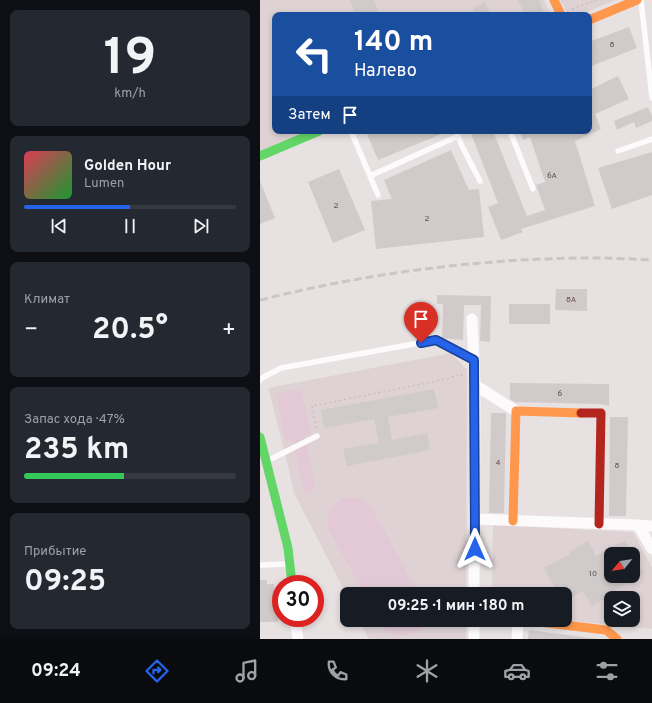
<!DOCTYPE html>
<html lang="ru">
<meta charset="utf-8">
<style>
body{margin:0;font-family:Overpass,sans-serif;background:#242831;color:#f1f3f6;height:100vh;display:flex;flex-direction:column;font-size:15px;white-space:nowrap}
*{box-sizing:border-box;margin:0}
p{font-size:13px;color:#9ea1a6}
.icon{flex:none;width:22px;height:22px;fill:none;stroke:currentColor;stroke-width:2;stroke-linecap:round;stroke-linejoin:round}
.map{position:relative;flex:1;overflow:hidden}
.panel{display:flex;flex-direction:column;gap:10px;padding:10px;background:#0d0f14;width:260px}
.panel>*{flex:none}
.hud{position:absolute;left:12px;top:12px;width:320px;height:122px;border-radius:8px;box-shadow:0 2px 6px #0003;background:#1a4fa0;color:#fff;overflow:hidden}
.needle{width:26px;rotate:240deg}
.buttons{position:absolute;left:344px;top:547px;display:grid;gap:8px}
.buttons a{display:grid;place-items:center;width:36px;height:36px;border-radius:8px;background:#171b24;box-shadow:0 2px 6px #0003;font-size:20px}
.speed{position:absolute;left:12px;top:575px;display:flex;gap:8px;font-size:20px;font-weight:700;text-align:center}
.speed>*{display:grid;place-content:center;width:52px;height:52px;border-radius:50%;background:#171b24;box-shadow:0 2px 6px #0003;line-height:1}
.speed .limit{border:6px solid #d22;background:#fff;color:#111}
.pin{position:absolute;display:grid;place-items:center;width:34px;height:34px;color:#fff;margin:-41px -17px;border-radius:50% 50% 50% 0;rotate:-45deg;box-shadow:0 0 4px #0007}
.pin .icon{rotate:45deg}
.me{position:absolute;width:44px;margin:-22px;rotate:0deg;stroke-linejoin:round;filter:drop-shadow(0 0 3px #0008)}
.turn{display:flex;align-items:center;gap:14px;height:84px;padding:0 16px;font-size:18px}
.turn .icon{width:52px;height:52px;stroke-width:2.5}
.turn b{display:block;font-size:28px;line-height:34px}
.then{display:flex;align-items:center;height:38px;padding:0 16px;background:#0003;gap:8px;font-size:15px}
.big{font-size:30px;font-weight:700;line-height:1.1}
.panel .card{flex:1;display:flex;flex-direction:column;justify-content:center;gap:6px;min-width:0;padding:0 14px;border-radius:8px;background:#242831}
.panel .dial{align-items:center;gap:0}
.dial b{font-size:52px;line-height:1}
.song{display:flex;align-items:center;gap:12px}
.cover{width:48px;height:48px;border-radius:6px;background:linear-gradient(135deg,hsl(350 70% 55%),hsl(130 70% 35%))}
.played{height:4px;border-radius:2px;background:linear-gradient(90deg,#2563eb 50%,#363941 50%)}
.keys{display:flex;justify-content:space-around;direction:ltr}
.heat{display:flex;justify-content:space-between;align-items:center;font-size:22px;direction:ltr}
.charge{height:6px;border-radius:3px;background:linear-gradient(90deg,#34c759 47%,#363941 0)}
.trip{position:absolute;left:80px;top:587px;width:232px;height:40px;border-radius:8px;background:#171b24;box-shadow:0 2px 6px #0003;font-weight:700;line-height:40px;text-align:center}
.dock{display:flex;height:64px;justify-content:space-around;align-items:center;background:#090b0e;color:#9ea1a6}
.dock .icon{width:28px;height:28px}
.dock .selected{color:#2563eb}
.dock b{font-size:18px;color:#f1f3f6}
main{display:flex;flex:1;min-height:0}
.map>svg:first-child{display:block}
</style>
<main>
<section class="panel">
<div class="card dial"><b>19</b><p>km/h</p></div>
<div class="card">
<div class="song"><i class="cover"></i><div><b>Golden Hour</b><p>Lumen</p></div></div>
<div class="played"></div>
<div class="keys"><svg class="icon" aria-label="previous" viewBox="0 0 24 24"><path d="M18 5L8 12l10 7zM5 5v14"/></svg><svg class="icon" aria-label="pause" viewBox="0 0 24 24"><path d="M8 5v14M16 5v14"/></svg><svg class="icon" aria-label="next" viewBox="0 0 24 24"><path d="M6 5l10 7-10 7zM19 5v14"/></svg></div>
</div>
<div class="card"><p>Климат</p>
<div class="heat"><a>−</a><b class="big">20.5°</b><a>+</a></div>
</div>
<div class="card"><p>Запас хода · 47%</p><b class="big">235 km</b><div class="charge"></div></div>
<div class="card"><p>Прибытие</p><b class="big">09:25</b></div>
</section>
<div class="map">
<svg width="392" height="639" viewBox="0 0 392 639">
<rect width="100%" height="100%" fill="#e8e1e2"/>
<path fill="#ded2d4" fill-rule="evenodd" d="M0 0H284L291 15H15V131H47L0 151Z
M300 0H356L319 15H313L307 12Z
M191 353 207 370 206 594H87V596L34 493 25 453 8 388Z
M233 525 373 532 392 567V629L303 620H305V594H232ZM351 554H373V576H351ZM351 598H373V620H351Z
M99 620H206V639H109Z"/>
<path fill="#e2c9d5" d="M41 389 51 434 44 436 56 489 44 492 33 441 26 442 16 394Z
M88 497C98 497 104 500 111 507L159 594H105L68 529C66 511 72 502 88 497Z
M120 620H166C161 637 139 639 126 631 124 628 122 623 120 620Z"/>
<path fill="#d1cacb" d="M90 0H114L120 15H96Z
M258 0H279L285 15H265Z
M225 2 231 15H216L213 8Z
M369 27 377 48 329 67V42Z
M358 76 369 99 335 114 341 129 315 141 335 206 261 229 263 232 241 240 228 207 238 203 210 131H233L267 216 285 210 276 185 285 182 270 137 263 140 260 131H329V90Z
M388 107 392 116V121L376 128 374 122 357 130 354 121Z
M115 131H189L118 160 107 134Z
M191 150 209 190 219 189 224 237 116 249 111 201 132 199 124 180Z
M392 152V195L352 209 338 168Z
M79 169 105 230 73 243 48 182Z
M0 181 15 218 0 224Z
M296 289H327V311L295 310Z
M177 295 231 296 230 342 220 341 221 305H204L203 340 182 338 183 304H177Z
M249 304H290V324H249Z
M250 383 349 384V406L341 404 255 402 250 399Z
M174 389 178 408 128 417 132 440 167 433 170 450 87 466 83 449 119 443 114 419 64 428 61 410Z
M231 413H246L244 513H229Z
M350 417H368L366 516H349Z
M365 540 373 554H351V576H373V554L384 574 353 591 354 594 332 606 323 591 305 601V594H298L284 568 310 554 309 552 328 541 336 556Z
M0 580H7V584H14L15 608H21V615H18V622H0Z
M269 630 338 639H268Z"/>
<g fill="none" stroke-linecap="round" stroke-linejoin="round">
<path stroke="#c9bfc0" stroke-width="1.5" stroke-dasharray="2 3" stroke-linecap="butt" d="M312 9 337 0
M56 428 52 406 187 379 200 374 204 376"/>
<path stroke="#fcfafb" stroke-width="5.5" d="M381 0 392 98
M91 131 110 176
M196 131 202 146 220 181
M250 131 273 189
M358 151 392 139
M118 195 110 176 198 136
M0 380 2 378 21 368 176 340 214 360
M7 461 57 436
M0 565 28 564"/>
<path stroke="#fcfafb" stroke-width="11" d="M212 319 215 385 214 594
M215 385 256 411
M215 519 378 525
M392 526 378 525 392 549
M35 618 38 639
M214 639V620
M257 639 258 620"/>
<path stroke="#63d668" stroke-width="9" d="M0 156 59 131
M0 437 28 548 32 584"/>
<path stroke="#ff974d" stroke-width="9" d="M294 0 301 15
M329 20 377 0
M253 521 256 411 321 413
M262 620 346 630 357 639"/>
<path stroke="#b3261e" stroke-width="9" d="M321 413H341L339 524"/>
<path stroke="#cac6c6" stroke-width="3" stroke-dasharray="8 4" stroke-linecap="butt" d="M0 300C108 273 222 258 334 258 353 258 373 259 392 260"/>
</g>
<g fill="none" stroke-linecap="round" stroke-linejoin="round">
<g stroke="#184099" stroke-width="10">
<path id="route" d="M161 343 176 340 214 360 215 549"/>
</g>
<use href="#route" stroke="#2563eb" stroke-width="7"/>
</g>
<g text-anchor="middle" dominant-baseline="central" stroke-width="4" stroke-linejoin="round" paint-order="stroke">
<g font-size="8" fill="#624a4c">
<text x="352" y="45">8</text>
<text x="292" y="176">6А</text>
<text x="76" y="206">2</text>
<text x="167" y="219">2</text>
<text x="311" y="300">8А</text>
<text x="300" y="394">6</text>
<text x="238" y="463">4</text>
<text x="357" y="466">8</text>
<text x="333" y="574">10</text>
</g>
</g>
</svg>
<div class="buttons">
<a><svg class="needle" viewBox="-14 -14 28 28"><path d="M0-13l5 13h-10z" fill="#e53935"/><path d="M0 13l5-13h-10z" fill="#9ea1a6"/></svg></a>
<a><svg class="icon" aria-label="layers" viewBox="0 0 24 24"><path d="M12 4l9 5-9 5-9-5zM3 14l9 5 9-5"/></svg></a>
</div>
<div class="speed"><div class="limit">30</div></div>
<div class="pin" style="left:161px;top:343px;background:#d93025"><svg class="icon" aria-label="arrive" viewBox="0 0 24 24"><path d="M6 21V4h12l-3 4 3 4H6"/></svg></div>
<svg class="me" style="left:215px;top:549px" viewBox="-20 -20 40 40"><path d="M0-17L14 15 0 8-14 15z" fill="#2563eb" stroke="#fff" stroke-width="4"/></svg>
<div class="trip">09:25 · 1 мин · 180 m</div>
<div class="hud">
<div class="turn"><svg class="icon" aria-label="left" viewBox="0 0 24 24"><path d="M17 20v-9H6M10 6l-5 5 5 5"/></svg><div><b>140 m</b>Налево</div></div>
<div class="then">Затем<svg class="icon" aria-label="arrive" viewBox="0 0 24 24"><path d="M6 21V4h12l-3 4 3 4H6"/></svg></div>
</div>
</div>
</main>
<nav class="dock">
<b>09:24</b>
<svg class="icon selected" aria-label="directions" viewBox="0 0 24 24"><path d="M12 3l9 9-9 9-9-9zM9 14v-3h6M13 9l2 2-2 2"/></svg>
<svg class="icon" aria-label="music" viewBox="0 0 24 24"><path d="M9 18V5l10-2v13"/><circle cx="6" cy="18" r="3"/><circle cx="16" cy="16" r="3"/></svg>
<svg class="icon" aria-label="phone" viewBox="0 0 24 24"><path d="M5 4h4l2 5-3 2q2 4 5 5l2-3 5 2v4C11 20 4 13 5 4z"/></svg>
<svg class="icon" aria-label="climate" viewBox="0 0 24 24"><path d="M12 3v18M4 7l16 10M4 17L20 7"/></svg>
<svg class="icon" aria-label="car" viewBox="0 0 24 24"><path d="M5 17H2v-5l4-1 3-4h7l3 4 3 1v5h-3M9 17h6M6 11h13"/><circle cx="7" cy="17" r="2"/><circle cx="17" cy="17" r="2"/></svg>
<svg class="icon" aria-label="filters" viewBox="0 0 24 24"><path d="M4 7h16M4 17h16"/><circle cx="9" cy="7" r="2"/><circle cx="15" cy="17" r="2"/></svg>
</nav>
